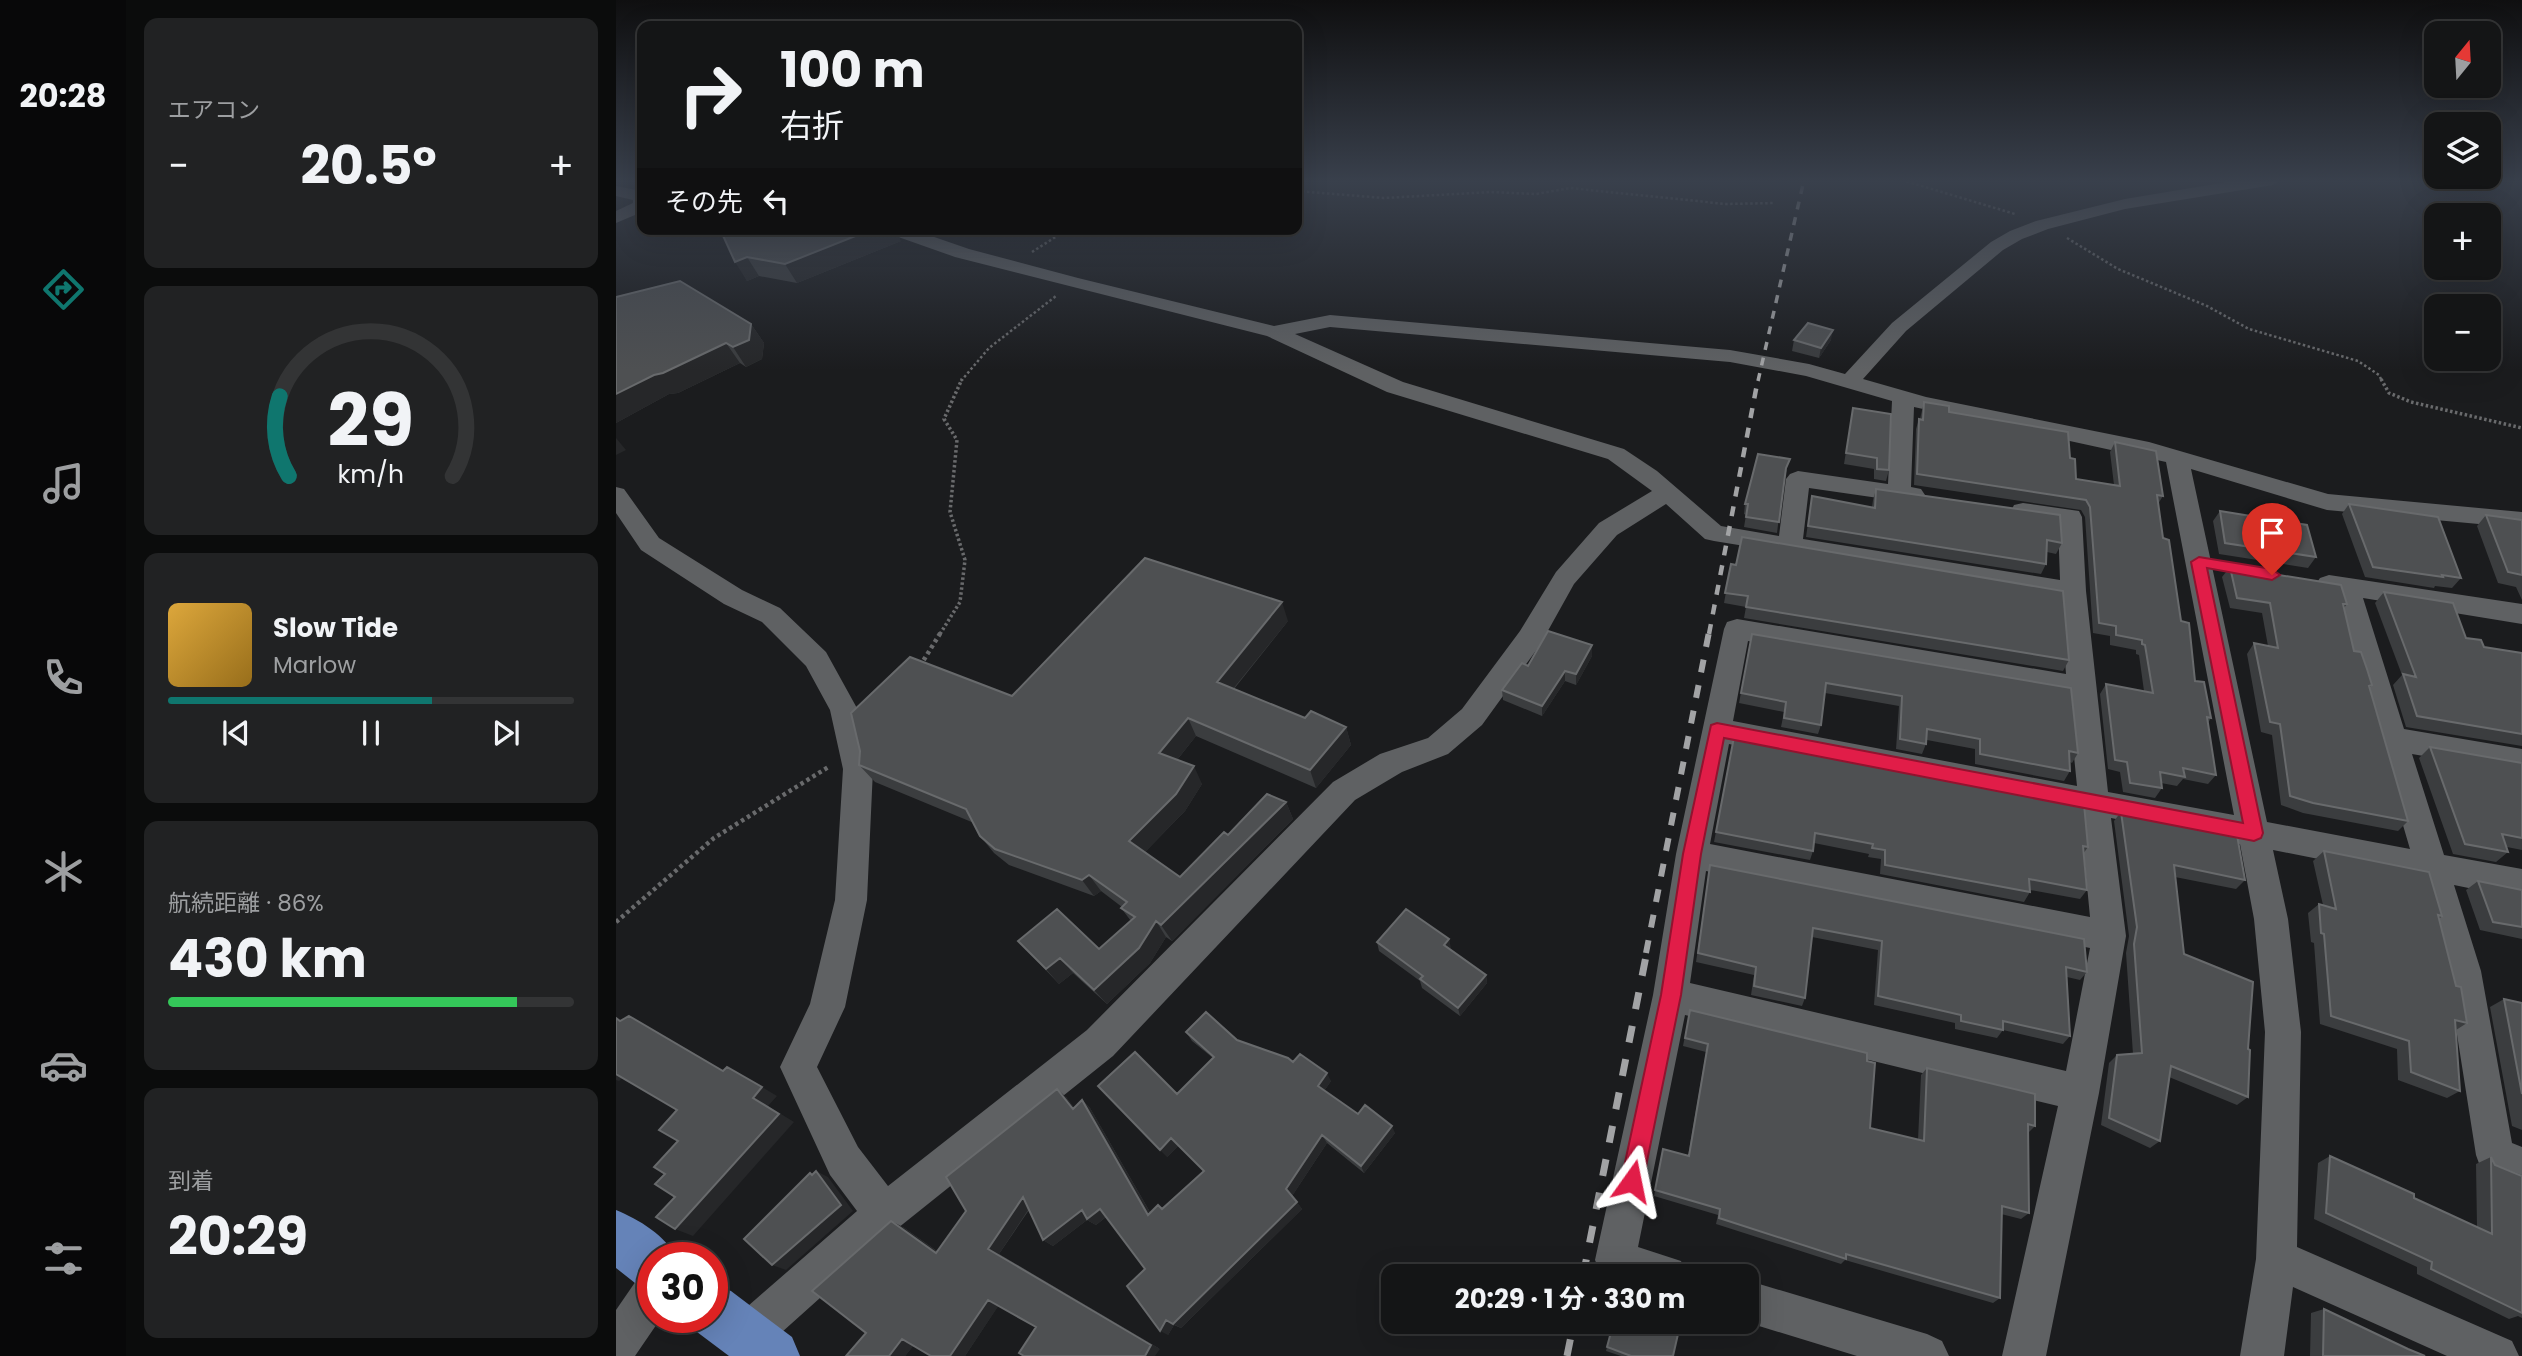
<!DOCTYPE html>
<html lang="ja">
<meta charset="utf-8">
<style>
body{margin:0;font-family:Poppins,"Noto Sans JP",sans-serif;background:#212223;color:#f1f3f6;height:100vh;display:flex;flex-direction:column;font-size:26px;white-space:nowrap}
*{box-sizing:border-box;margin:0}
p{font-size:23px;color:#9d9fa1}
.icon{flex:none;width:38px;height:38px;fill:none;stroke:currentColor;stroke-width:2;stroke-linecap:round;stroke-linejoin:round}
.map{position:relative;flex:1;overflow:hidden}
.side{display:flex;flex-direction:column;gap:18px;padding:18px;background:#0b0c0c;width:490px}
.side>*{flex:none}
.banner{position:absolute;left:21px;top:21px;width:665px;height:214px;border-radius:14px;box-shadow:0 7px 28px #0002,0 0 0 2px #333435;background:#141516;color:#f1f3f6;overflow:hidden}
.needle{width:46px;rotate:18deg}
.buttons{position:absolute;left:1808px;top:21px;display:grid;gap:14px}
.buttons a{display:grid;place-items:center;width:77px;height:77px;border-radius:14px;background:#141516;box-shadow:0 7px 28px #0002,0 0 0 2px #333435;font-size:35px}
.speed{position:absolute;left:21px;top:1242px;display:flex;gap:14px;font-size:35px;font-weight:700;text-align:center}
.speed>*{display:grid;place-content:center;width:91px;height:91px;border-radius:50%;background:#141516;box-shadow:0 7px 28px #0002,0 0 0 2px #333435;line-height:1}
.speed .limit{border:10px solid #d22;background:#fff;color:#111}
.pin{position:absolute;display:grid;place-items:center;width:60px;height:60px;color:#fff;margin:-72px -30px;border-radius:50% 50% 50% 0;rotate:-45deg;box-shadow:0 0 7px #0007}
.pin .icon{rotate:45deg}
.me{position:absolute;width:77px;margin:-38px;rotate:12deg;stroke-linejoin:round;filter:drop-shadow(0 0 5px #0008)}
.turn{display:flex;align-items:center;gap:24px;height:147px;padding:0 28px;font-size:32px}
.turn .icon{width:91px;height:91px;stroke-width:2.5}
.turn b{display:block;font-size:49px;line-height:60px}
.then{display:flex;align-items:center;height:66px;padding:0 28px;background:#0003;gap:14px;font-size:26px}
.big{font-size:52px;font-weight:700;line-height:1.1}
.side .widget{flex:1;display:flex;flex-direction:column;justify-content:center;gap:10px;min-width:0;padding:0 24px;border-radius:14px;background:#212223}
.side .dial{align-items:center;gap:0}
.dial svg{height:182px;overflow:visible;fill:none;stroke:#333435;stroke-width:7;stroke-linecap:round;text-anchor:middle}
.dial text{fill:#f1f3f6;stroke:none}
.song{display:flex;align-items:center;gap:21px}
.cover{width:84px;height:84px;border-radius:10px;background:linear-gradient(135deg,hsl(40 70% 55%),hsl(40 70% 35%))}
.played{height:7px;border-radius:4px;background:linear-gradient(90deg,#0f766e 65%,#333435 65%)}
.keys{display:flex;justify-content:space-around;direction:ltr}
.heat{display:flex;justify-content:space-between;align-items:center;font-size:38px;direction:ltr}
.charge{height:10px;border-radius:5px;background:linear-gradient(90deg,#34c759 86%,#333435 0)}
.trip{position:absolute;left:765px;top:1264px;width:378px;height:70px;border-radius:14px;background:#141516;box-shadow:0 7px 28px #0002,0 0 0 2px #333435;font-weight:700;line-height:70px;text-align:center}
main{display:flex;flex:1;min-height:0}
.tab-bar{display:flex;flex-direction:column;width:126px;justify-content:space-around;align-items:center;background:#080809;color:#9d9fa1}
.tab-bar .icon{width:49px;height:49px}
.tab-bar .active{color:#0f766e}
.tab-bar b{font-size:32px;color:#f1f3f6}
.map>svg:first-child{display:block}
</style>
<main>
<nav class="tab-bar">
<b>20:28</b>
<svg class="icon active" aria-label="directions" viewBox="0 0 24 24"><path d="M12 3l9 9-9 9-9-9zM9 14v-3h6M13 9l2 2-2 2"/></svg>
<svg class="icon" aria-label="music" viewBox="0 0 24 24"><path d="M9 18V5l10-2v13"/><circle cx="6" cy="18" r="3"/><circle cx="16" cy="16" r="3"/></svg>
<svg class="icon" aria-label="phone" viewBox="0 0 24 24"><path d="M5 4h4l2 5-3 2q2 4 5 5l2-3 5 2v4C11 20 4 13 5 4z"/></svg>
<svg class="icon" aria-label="climate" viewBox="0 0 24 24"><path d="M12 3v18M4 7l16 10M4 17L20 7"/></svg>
<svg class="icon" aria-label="car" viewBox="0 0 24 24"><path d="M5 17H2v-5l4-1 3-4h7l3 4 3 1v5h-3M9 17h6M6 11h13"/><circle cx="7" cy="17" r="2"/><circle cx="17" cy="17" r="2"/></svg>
<svg class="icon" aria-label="filters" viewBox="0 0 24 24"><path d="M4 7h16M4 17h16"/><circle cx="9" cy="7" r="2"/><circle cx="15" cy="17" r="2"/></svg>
</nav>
<section class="side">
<div class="widget"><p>エアコン</p>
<div class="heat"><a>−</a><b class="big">20.5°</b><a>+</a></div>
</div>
<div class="widget dial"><svg viewBox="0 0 100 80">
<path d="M14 69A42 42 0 1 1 86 69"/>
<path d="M14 69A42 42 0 0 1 10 34" stroke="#0f766e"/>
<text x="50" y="56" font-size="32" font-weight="700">29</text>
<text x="50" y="72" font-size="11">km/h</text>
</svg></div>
<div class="widget">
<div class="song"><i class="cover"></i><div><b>Slow Tide</b><p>Marlow</p></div></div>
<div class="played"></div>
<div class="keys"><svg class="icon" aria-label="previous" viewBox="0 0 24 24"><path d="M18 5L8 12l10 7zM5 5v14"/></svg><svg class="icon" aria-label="pause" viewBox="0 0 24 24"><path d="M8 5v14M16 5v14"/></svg><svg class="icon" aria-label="next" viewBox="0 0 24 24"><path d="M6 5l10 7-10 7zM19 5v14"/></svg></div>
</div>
<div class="widget"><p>航続距離 · 86%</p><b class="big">430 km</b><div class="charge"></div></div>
<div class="widget"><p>到着</p><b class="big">20:29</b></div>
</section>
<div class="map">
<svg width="1906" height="1356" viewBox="0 0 1906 1356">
<rect width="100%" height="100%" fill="#1b1c1e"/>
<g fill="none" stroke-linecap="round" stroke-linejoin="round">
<path stroke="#696a6c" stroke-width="2.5" stroke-dasharray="2.5 2.5" stroke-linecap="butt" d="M1286 180 1399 214
M681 191 768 198 875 192 920 194 954 188 1110 204 1159 203
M1451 238 1502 269 1591 306 1633 329 1742 361 1763 375 1766 381
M416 252 452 229
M345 381 373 348 440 296"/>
<path stroke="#696a6c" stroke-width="3.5" stroke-dasharray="2.5 2.5" stroke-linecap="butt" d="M1765 379 1773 393 1795 402 1906 428
M324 634 344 602 349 560 334 512 341 440 328 419 346 379"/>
<path stroke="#696a6c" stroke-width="4.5" stroke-dasharray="3.5 3.5" stroke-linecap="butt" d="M304 666 325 632
M0 922 98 838 214 766"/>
<path fill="#5f6163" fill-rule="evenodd" d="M1623 180H1665L1657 185 1509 209 1432 229 1406 239 1387 250 1290 331 1247 379 1310 397 1533 442 1712 494 1906 512V528L1711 510 1575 469 1651 822 1794 849 1719 594 1704 590 1700 584 1704 578 1713 575 1906 604V624L1747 598 1788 729 1906 749V773L1796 754 1828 855 1906 869V899L1838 885 1865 971 1896 1143 1906 1147V1185L1865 1169 1860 1155 1831 971 1803 879 1657 850 1672 919 1685 1032 1681 1247 1896 1341 1903 1356H1831L1677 1287 1668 1356H1624L1640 1259 1649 1032 1638 919 1624 844 1495 818 1510 936 1483 1093 1430 1356H1386L1442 1106 1069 1015 1022 1247 1065 1261 1071 1276 985 1274 979 1260 1037 995 1060 854 1108 629 1111 622 1121 619 1450 674 1444 598 1098 541 1089 539 1050 504 1001 535 958 584 924 645 866 725 832 754 786 772 739 800 497 1056 282 1228 146 1350 132 1356 116 1350 110 1335 116 1320 241 1211 214 1175 164 1067 194 1004 219 900 227 769 214 710 190 666 146 622 108 604 25 550 0 513V487L8 489 43 538 126 590 164 608 210 652 242 710 257 769 251 900 229 1007 201 1067 242 1147 272 1186 471 1030 717 782 764 754 812 738 846 709 904 631 940 572 983 523 1036 491 992 459 771 392 651 336 339 257 271 233 268 229H295L353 249 462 278 658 326 714 315 1114 350 1193 364 1229 374 1276 323 1375 242 1394 231 1420 221 1509 199ZM714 327 1114 362 1190 376 1276 401 1272 484 1182 471 1174 474 1170 479 1163 536 1105 526 1041 471 1008 449 787 382 679 334ZM1298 407 1550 462 1618 815 1492 792 1470 591 1466 517 1463 511 1407 503 1398 505 1395 511 1398 517 1442 524 1444 580 1187 539 1193 488 1297 503 1305 501 1309 495 1305 489 1295 487ZM1132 641 1452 696 1461 786 1117 721ZM1113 744 1464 812 1474 917 1094 844ZM1090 871 1474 948 1450 1071 1074 983Z
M0 186 26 191V212L0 223V211L17 203V200L0 196Z
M37 1272V1318H45L19 1356H0V1310L22 1278Z
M1130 1280 1311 1334 1326 1341 1333 1356H1241L1130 1322Z"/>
<path fill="#6583b8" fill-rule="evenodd" d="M0 1210C22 1219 51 1236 60 1258H37V1291L19 1283 0 1268Z
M96 1284 115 1291 176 1337 184 1356H113L77 1329 73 1318H96Z"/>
<path stroke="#a2a3a5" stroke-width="3.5" stroke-dasharray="8 8" stroke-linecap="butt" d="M1142 381 1188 180"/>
<path stroke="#a2a3a5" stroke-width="4.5" stroke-dasharray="10 10" stroke-linecap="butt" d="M1093 634 1142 379"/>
<path stroke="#a2a3a5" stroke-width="6" stroke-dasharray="13 13" stroke-linecap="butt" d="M1030 953 1093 632"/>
<path stroke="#a2a3a5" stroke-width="7" stroke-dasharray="17 17" stroke-linecap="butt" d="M967 1276 1031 951
M951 1356 958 1321"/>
</g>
<path fill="#3b3d3f" d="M104 229 285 241 181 283 143 276 131 281Z
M0 297 135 324 148 343 146 359 130 367 124 363 62 393 53 394 0 423Z
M1178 340H1215L1203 358 1176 351Z
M1308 402 1454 458 1460 479 1498 485 1494 452 1499 442 1547 496 1542 504 1547 538 1579 681 1595 718 1592 723 1600 775 1592 784 1567 779 1561 786 1545 783 1546 788 1539 798 1507 792 1504 772 1492 769 1484 694 1490 684 1528 691 1523 655 1520 654V650L1494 645V636L1477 633 1469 517 1465 510 1298 485 1300 429 1303 419H1304Z
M1237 408 1273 470 1270 481 1258 479V469L1228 464Z
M1171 470 1168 476 1161 533 1128 527 1130 515 1128 514 1129 504Z
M1260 489 1446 543 1440 554 1431 552 1430 564 1425 574 1190 537 1196 496 1256 507 1257 500Z
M1733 504 1845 578 1836 588 1819 586 1818 588 1749 577 1726 514Z
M1604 511 1700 557 1692 568 1603 554 1597 521Z
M1870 515 1906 520V600L1900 587 1882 583 1861 526Z
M1115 564 1453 660 1447 671 1128 618 1130 607 1108 603Z
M1614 567 1731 604 1728 608 1738 651 1756 685 1753 688 1792 821 1782 831 1687 813 1665 805 1656 735 1645 732 1631 654 1638 643 1652 646 1646 613 1614 608 1606 577Z
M1768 592 1868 647 1906 653V746L1790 727 1777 685 1786 675 1759 603Z
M672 621 618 689 689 718 730 727 735 745 700 788 580 736 561 760 586 784 569 811 529 852 564 877 612 835 670 802 677 819 556 941 550 937 534 963 491 1004 457 973 443 984 402 941 483 949 515 921 505 908 506 907 485 891 478 896 393 865 378 853 364 836 358 823 259 782 243 765 244 751 396 696Z
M1136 634 1462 753 1456 763 1454 762V771L1448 781 1359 764V749L1311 740 1310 744 1306 754 1280 749 1283 706 1209 693 1205 725 1202 734 1165 727 1168 712 1123 703Z
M976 645V656L960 685 949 681 926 716 887 700 886 690 912 666Z
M1118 737 1472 847 1467 854 1471 890 1464 899 1414 890V892L1408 902 1264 874 1265 859 1252 857 1253 854 1198 843 1197 851 1194 860 1098 842Z
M1814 747 1906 763V850L1891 847 1892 852 1880 862 1837 854 1803 758Z
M1505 812 1629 880 1620 889 1559 877 1568 954 1632 1049V1097L1621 1105 1553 1077 1544 1141 1534 1148 1485 1125 1493 1063 1501 1055 1517 1054 1510 953 1513 936 1498 821Z
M1708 851 1826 916 1823 919 1840 986 1851 1023 1840 1030 1844 1091 1831 1098 1782 1080 1781 1049 1704 1024 1698 943 1695 942 1692 913 1703 904 1707 905 1697 861Z
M1094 865 1471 972 1464 980 1451 977 1454 1036 1447 1044 1387 1030 1381 1038 1339 1029V1023L1258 1005 1262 950 1196 937 1189 998 1186 1006 1135 995 1138 975 1080 962Z
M1862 881 1906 890V939L1864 930 1850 890Z
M833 939 834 949 870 975 871 983 844 1016 806 988 804 981 763 951 761 942Z
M1888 999 1906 1003V1130L1896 1126 1874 1007Z
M1074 1010 1251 1061 1254 1128 1302 1140 1305 1075 1311 1068 1419 1126 1412 1133 1413 1213 1405 1219 1385 1214 1384 1298 1377 1303 1229 1260 1225 1264 1100 1224 1102 1215 1038 1196 1047 1149 1072 1156 1090 1052 1067 1046Z
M570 1032 621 1040 677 1062 715 1081 708 1091 742 1114 779 1133 748 1173 711 1143 676 1196 686 1209 565 1328 558 1325 552 1335 529 1269 490 1217 480 1225 471 1220 437 1246 427 1240 413 1210 383 1254 544 1349 420 1327 382 1306 349 1356H315L297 1346 289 1356H230L250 1333 287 1227 321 1251 450 1097 458 1108 466 1100 474 1108 534 1212 542 1205 546 1208 588 1171 562 1146 551 1157 561 1094 597 1058 576 1041Z
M1714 1156 1798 1198 1861 1227 1860 1164 1875 1157 1879 1165 1906 1175V1318L1902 1316 1893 1319 1801 1274V1267L1698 1219 1702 1163Z
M1708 1309 1792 1349 1809 1356H1694L1695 1313Z
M998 1321 1057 1356H1005L990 1351Z"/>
<path fill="#262729" d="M257 229H279L285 241 181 283 169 264Z
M131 257 143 276 131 281 119 262Z
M135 324 148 343 146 359 130 367 117 347Z
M1217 330 1215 340 1203 358 1205 348Z
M110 343 124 363 62 393 53 394 0 423V394L38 375Z
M0 438 10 450 0 455Z
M666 602 672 621 608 700 601 682Z
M976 645V656L960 685V674Z
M949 671V681L926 716V706Z
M572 718 580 736 552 771 543 753Z
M730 727 735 745 700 788 694 770Z
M578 766 586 784 569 811 523 858 513 841Z
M670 802 677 819 556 941 545 925Z
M473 875 485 891 478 896 466 880Z
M540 921 550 937 534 963 491 1004 478 990Z
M833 939 835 948 830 954 828 945Z
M444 958 457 973 443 984 430 969Z
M870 975 871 983 844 1016 842 1008Z
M0 1073 8 1077 3 1081 0 1080Z
M711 1073 715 1081 706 1094 702 1086Z
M146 1087 161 1096 152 1106 178 1122 77 1236 59 1229 137 1098Z
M441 1089 450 1097 465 1116 457 1109Z
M466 1100 474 1108 539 1221 532 1215Z
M776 1126 779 1133 748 1173 745 1166Z
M706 1135 711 1143 676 1196 670 1189Z
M555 1138 562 1146 551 1157 544 1150Z
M200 1171 212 1177 237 1211 170 1270 156 1265Z
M407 1197 416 1204 383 1254 544 1349 539 1356H529L372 1249Z
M681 1202 686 1209 565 1328 557 1324Z
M484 1209 492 1215 480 1225 471 1220 437 1246 427 1240 466 1210Z
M275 1221 287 1227 332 1259 320 1253Z
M372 1300 383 1305 349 1356H334Z
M550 1320 558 1325 552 1335 544 1331Z
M286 1339 299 1344 289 1356H273Z"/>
<path fill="#4e5052" stroke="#686a6c" stroke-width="2" d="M104 229H257L169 264 131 257 119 262Z
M64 281 135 324 133 340 117 347 110 343 47 373 38 375 0 394V297Z
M1192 323 1217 330 1205 348 1178 340Z
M1308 402 1333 406V412L1452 432 1454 458 1459 459 1460 479 1504 486 1499 442 1540 451 1547 496 1541 495 1547 538 1553 540 1565 621 1573 623 1579 681 1588 682 1595 718 1591 717 1600 775 1567 768 1569 777 1544 772 1546 788 1514 783 1511 762 1499 760 1490 684 1537 693 1529 645 1526 644V640L1500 635V626L1483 623 1474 507 1470 500 1301 474 1303 419 1307 420Z
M1237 408 1275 414 1273 470 1261 469V458L1230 453Z
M1142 454 1174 459 1170 468 1163 522 1130 517 1132 504H1129Z
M1260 489 1444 515 1446 543 1431 540 1430 564 1192 526 1196 496 1259 508Z
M1733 504 1822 517 1845 578 1826 575 1827 577 1757 567Z
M1604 511 1691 525 1700 557 1609 543Z
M1870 515 1906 520V575L1892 572Z
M1126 537 1447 591 1453 660 1130 607 1132 596 1109 593 1115 564 1120 565Z
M529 558 666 602 601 682 689 718 695 711 730 727 694 770 572 718 543 753 578 766 560 794 513 841 564 877 608 832 612 835 651 794 670 802 545 925 540 921 523 948 478 990 444 958 430 969 402 941 441 909 483 949 519 917 505 908 511 902 473 875 466 880 379 849 364 836 350 809 243 765 244 751 235 713 294 657 396 696Z
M1614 567 1725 585 1731 604H1727L1738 651 1745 652 1751 669 1756 685 1753 686 1792 821 1697 803 1674 796 1664 724 1654 722 1638 643 1662 648 1654 603 1621 598Z
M1768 592 1837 603 1850 638 1865 640 1868 647 1906 653V734L1801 716 1787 674 1800 677Z
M932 631 976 645 960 674 949 671 926 706 886 690 906 663 912 666Z
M1136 634 1455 688 1462 753 1453 751 1454 771 1364 754V739L1311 729 1310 744 1284 739 1286 696 1210 683 1205 725 1168 718 1170 702 1125 693Z
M1118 737 1468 804 1472 847 1467 846 1471 890 1413 879 1414 892 1269 865V850L1256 848 1257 844 1199 833 1197 851 1100 832Z
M1814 747 1906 763V838L1886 834 1892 852 1849 844Z
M1505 812 1621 835 1629 880 1558 865 1568 954 1637 982 1632 1049 1634 1050 1632 1097 1555 1066 1544 1141 1493 1118 1501 1055 1526 1053 1518 944 1521 927Z
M1708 851 1813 872 1826 916 1822 915 1840 986 1845 987 1851 1023 1839 1020 1844 1091 1795 1072 1793 1041 1715 1016 1708 934 1705 933 1703 904 1720 909Z
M1094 865 1468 939 1471 972 1450 967 1454 1036 1387 1021V1030L1345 1021V1015L1262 996 1266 941 1197 928 1189 998 1138 986 1140 967 1082 953Z
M1862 881 1906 890V927L1877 922Z
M790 909 833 939 828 945 870 975 842 1008 804 979 807 976 761 942Z
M1888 999 1906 1003V1094Z
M1074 1010 1251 1053V1061L1259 1063 1254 1128 1308 1141 1311 1068 1419 1094V1126L1412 1124 1413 1213 1386 1206 1384 1298 1230 1254V1259L1103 1218 1104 1209 1039 1190 1047 1149 1073 1156 1092 1044 1069 1038Z
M590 1012 621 1040 672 1058 677 1062 684 1054 711 1073 702 1086 742 1114 749 1105 776 1126 745 1166 706 1135 670 1189 681 1202 557 1324 550 1320 544 1331 511 1286 529 1269 484 1209 471 1219 466 1210 427 1240 407 1197 372 1249 535 1345 529 1356H408L403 1353 420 1327 372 1300 334 1356H315L286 1339 273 1356H230L250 1333 196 1291 275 1221 320 1253 350 1211 330 1177 441 1089 457 1109 466 1100 532 1215 542 1205 546 1209 588 1171 555 1138 544 1150 482 1086 519 1052 561 1094 598 1057 570 1032Z
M13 1016 107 1071 111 1067 146 1087 137 1098 163 1114 59 1229 40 1217 59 1197 39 1184 49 1174 38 1167 62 1141 43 1130 61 1110 0 1074V1018L4 1021Z
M1714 1156 1798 1194V1198L1876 1234 1875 1157 1879 1165 1906 1176V1313L1815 1269 1816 1262 1710 1213Z
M200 1171 225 1205 156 1265 128 1239 194 1173 196 1175Z
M1708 1309 1792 1349 1809 1356H1707Z
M998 1321H1065L1057 1356H1015L991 1347Z"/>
<linearGradient id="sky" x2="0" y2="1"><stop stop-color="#0f0f10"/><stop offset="0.49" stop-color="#39404c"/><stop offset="1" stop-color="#39404c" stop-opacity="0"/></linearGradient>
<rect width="1906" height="370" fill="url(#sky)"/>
<path fill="#e11d48" stroke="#92132f" stroke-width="2" d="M1583 557 1656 569 1664 575 1656 580 1591 568 1647 833 1645 838 1638 841 1108 738 1085 854 1065 995 1027 1181 1024 1188 1016 1192 1008 1188 1005 1181 1045 995 1067 854 1095 725 1101 723 1627 823 1575 562Z"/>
</svg>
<div class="buttons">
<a><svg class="needle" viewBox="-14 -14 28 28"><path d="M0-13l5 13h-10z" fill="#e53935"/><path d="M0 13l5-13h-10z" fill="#9d9fa1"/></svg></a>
<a><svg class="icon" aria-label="layers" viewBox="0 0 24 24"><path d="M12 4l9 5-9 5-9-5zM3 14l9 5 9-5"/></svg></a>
<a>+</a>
<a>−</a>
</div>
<div class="speed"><div class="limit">30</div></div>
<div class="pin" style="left:1656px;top:575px;background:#d93025"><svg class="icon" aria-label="arrive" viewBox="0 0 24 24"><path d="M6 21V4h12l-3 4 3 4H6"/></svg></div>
<svg class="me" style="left:1016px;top:1181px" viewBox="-20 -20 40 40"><path d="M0-17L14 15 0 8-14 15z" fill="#e11d48" stroke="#fff" stroke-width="4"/></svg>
<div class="trip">20:29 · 1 分 · 330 m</div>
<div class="banner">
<div class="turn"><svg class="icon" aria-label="right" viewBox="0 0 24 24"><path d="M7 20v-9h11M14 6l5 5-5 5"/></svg><div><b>100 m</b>右折</div></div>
<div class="then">その先<svg class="icon" aria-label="left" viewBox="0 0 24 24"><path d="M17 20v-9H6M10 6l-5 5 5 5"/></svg></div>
</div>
</div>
</main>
